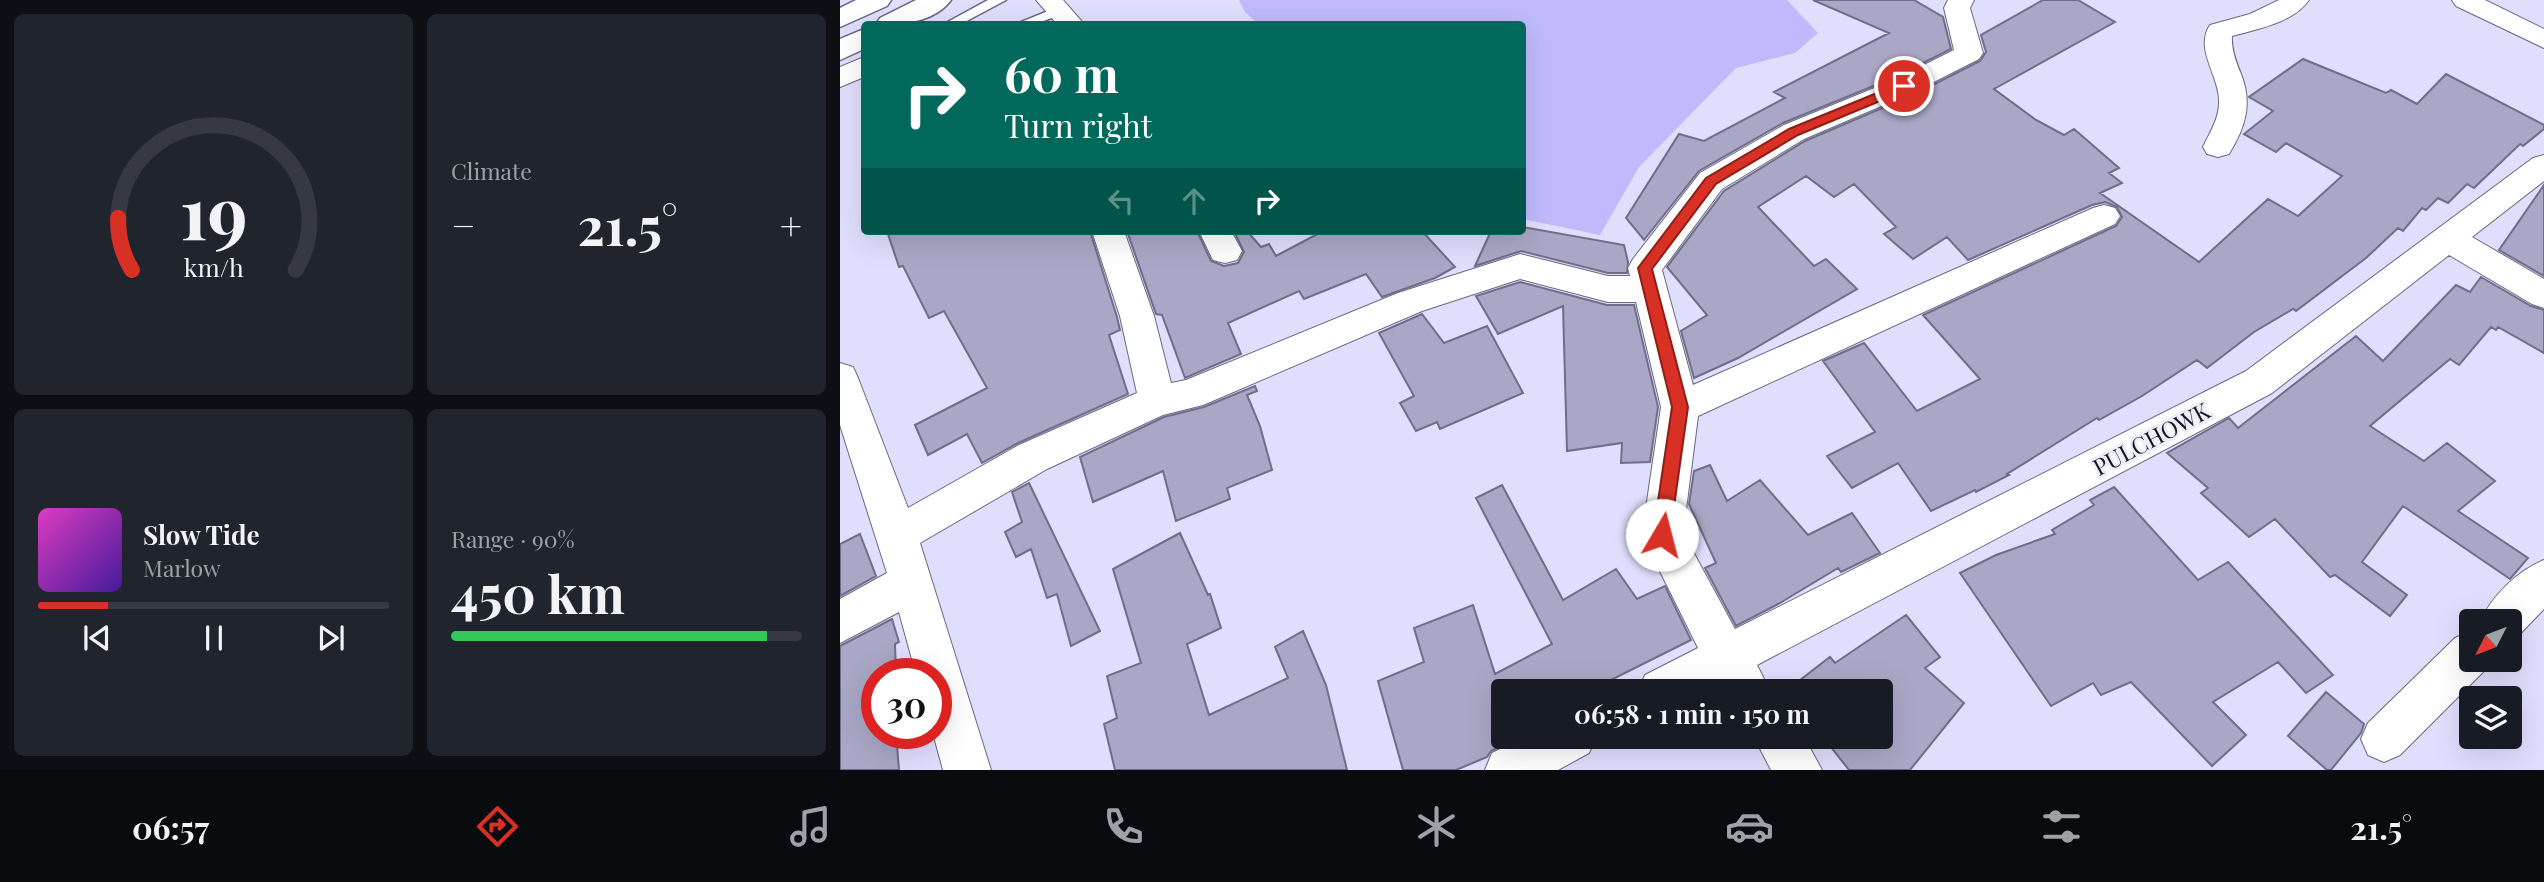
<!DOCTYPE html>
<meta charset="utf-8">
<style>
body{margin:0;font-family:"Playfair Display",serif;background:#20242c;color:#f1f3f6;height:100vh;display:flex;flex-direction:column;font-size:26px;white-space:nowrap}
*{box-sizing:border-box;margin:0}
p{font-size:23px;color:#9ea1a6}
.icon{flex:none;width:38px;height:38px;fill:none;stroke:currentColor;stroke-width:2;stroke-linecap:round;stroke-linejoin:round}
.map{position:relative;flex:1;overflow:hidden}
.panel{display:flex;flex-direction:column;gap:14px;padding:14px;background:#0d0f14;width:840px}
.panel>*{flex:none}
.hud{position:absolute;left:21px;top:21px;width:665px;height:214px;border-radius:7px;box-shadow:0 7px 28px #0002;background:#00695c;color:#fff;overflow:hidden}
.needle{width:46px;rotate:228deg}
.buttons{position:absolute;left:1619px;top:609px;display:grid;gap:14px}
.buttons a{display:grid;place-items:center;width:63px;height:63px;border-radius:7px;background:#171b24;box-shadow:0 7px 28px #0002;font-size:35px}
.speed{position:absolute;left:21px;top:658px;display:flex;gap:14px;font-size:35px;font-weight:700;text-align:center}
.speed>*{display:grid;place-content:center;width:91px;height:91px;border-radius:50%;background:#171b24;box-shadow:0 7px 28px #0002;line-height:1}
.speed .limit{border:10px solid #d22;background:#fff;color:#111}
.pin{position:absolute;display:grid;place-items:center;width:60px;height:60px;color:#fff;margin:-30px;border:4px solid #fff;border-radius:50%;box-shadow:0 2px 7px #0007}
.me{position:absolute;width:77px;margin:-38px;rotate:8deg;stroke-linejoin:round;filter:drop-shadow(0 0 5px #0008)}
.turn{display:flex;align-items:center;gap:24px;height:147px;padding:0 28px;font-size:32px}
.turn .icon{width:91px;height:91px;stroke-width:2.5}
.turn b{display:block;font-size:49px;line-height:60px}
.lanes{display:flex;align-items:center;height:66px;padding:0 28px;background:#0003;justify-content:center;gap:35px;direction:ltr}
.lanes .off{opacity:.35}
.big{font-size:52px;font-weight:700;line-height:1.1}
.panel .widget{flex:1;display:flex;flex-direction:column;justify-content:center;gap:10px;min-width:0;padding:0 24px;border-radius:10px;background:#20242c}
.panel .dial{align-items:center;gap:0}
.dial svg{height:182px;overflow:visible;fill:none;stroke:#363941;stroke-width:7;stroke-linecap:round;text-anchor:middle}
.dial text{fill:#f1f3f6;stroke:none}
.song{display:flex;align-items:center;gap:21px}
.cover{width:84px;height:84px;border-radius:10px;background:linear-gradient(135deg,hsl(310 70% 55%),hsl(260 70% 35%))}
.played{height:7px;border-radius:4px;background:linear-gradient(90deg,#d93025 20%,#363941 20%)}
.keys{display:flex;justify-content:space-around;direction:ltr}
.heat{display:flex;justify-content:space-between;align-items:center;font-size:38px;direction:ltr}
.charge{height:10px;border-radius:5px;background:linear-gradient(90deg,#34c759 90%,#363941 0)}
.panel .tiles{flex:1;display:grid;gap:14px;grid-template-columns:repeat(2,1fr)}
.trip{position:absolute;left:651px;top:679px;width:402px;height:70px;border-radius:7px;background:#171b24;box-shadow:0 7px 28px #0002;font-weight:700;line-height:70px;text-align:center}
.tabs{display:flex;height:112px;justify-content:space-around;align-items:center;background:#090b0e;color:#9ea1a6}
.tabs .icon{width:49px;height:49px}
.tabs .on{color:#d93025}
.tabs b{font-size:32px;color:#f1f3f6}
main{display:flex;flex:1;min-height:0}
.map>svg:first-child{display:block}
</style>
<main>
<section class="panel">
<div class="tiles">
<div class="widget dial"><svg viewBox="0 0 100 80">
<path d="M14 69A42 42 0 1 1 86 69"/>
<path d="M14 69A42 42 0 0 1 8 46" stroke="#d93025"/>
<text x="50" y="56" font-size="32" font-weight="700">19</text>
<text x="50" y="72" font-size="11">km/h</text>
</svg></div>
<div class="widget"><p>Climate</p>
<div class="heat"><a>−</a><b class="big">21.5°</b><a>+</a></div>
</div>
<div class="widget">
<div class="song"><i class="cover"></i><div><b>Slow Tide</b><p>Marlow</p></div></div>
<div class="played"></div>
<div class="keys"><svg class="icon" aria-label="previous" viewBox="0 0 24 24"><path d="M18 5L8 12l10 7zM5 5v14"/></svg><svg class="icon" aria-label="pause" viewBox="0 0 24 24"><path d="M8 5v14M16 5v14"/></svg><svg class="icon" aria-label="next" viewBox="0 0 24 24"><path d="M6 5l10 7-10 7zM19 5v14"/></svg></div>
</div>
<div class="widget"><p>Range · 90%</p><b class="big">450 km</b><div class="charge"></div></div>
</div>
</section>
<div class="map">
<svg width="1704" height="770" viewBox="0 0 1704 770">
<rect width="100%" height="100%" fill="#e0defd"/>
<path fill="#c0bafc" d="M399 0H947L978 33 955 53 896 68 799 167 760 235 683 219 682 24H418L405 12Z"/>
<path fill="#a9a7c5" stroke="#6f6d89" stroke-width="2" d="M973 0H1074L1103 17 1111 49 1053 78 943 123 859 171 804 240 786 218 839 134 864 141 945 98 934 92 1049 33Z
M1203 0H1238L1275 22 1154 89 1196 120 1224 135 1234 129 1279 168 1269 173 1282 183 1260 193 1359 262 1428 199 1458 216 1502 176 1446 143 1436 152 1404 134 1433 111 1409 97 1463 59 1546 93 1551 90 1577 104 1606 74 1704 125V129L1683 146 1680 144 1634 188 1627 184 1608 203 1598 198 1586 210 1582 208 1563 231 1558 228 1526 258 1456 311 1453 309 1414 332 1367 368 1357 360 1302 396 1259 420 1257 418 1167 474 1169 475 1136 492 1135 490 1091 511 1058 463 1012 488 987 456 1035 432 983 361 1024 343 1077 411 1140 379 1083 315 1276 226 1282 217 1277 207 1265 202 1252 205 1128 260 1107 237 1073 259 1044 234 1056 227 1014 184 994 197 966 176 918 207 974 266 986 259 1017 289 898 358 854 378 841 331 867 315 827 267 884 191 965 141 1075 94 1140 61 1146 52 1141 35Z
M1704 185V276L1659 250Z
M682 227 784 245 788 262 787 273H768L681 251 635 266 651 231H682Z
M47 231H250L277 317 280 330 269 335 288 394 178 443 142 463 127 434 88 455 75 425 147 388 104 311 89 318 63 266 59 267Z
M287 231H357L371 261 384 266 398 263 404 252 394 231H407L421 247 429 244 436 256 483 231H582L615 267 595 278 542 297 526 274 464 299 459 291 388 323 401 354 345 378 322 315 316 314Z
M1641 277 1691 306 1704 310V353L1658 327 1656 330 1651 327 1619 365 1610 359 1530 426 1584 461 1607 443 1655 481 1618 511 1688 558 1670 579 1563 506 1522 562 1567 595 1550 616 1495 575 1490 577 1435 519 1409 537 1361 493 1368 488 1327 453 1389 418 1398 428 1516 336 1543 361 1616 285 1630 292Z
M680 282 767 305H794L818 407 810 462 781 463 782 443 727 451 723 306 658 334 636 296Z
M582 314 604 343 647 326 683 393 600 429 597 422 576 431 560 403 574 396 539 333Z
M415 386 417 391 407 395 420 426 432 470 387 488 390 499 336 521 323 471 253 502 240 457 324 417 364 407Z
M870 465 887 501 920 480 968 535 1012 513 1040 553 1001 572 998 568 940 603 896 626 865 568 876 563 849 504 854 471Z
M189 483 260 631 231 646 217 594 207 598 191 549 176 557 165 532 182 522 172 492Z
M662 485 723 600 776 569 797 599 825 586 851 640 749 691H663V737H680L651 751 647 757 616 770H563L538 681 584 662 574 628 633 605 655 674 712 644 636 498Z
M1274 487 1358 580 1388 562 1493 675 1466 693 1438 662 1373 702 1406 735 1372 766 1291 682 1261 695 1253 683 1211 706 1120 573 1156 555 1215 534 1212 530 1254 505 1250 500Z
M340 533 368 595 370 594 381 628 347 644 369 715 448 678 435 647 463 631 486 685 507 770H275L264 724 277 718 267 676 301 663 273 569Z
M20 534 36 576 0 596V544Z
M1066 615 1100 657 1085 668 1124 703 1070 770H1009L983 737H1041V691L947 690 990 657 995 663Z
M52 619 59 642 55 644 56 674H37V733H56L59 770H0V646Z
M1486 692 1524 724 1521 733 1491 770H1487L1448 736Z"/>
<g fill="none" stroke-linecap="round" stroke-linejoin="round">
<g stroke="#696782" stroke-width="3">
<path id="lane" d="M148 0H166L121 24H104Z
M218 7 225 11 223 14 195 24H176Z"/>
</g>
<g stroke="#696782" stroke-width="2">
<path id="street" d="M196 0H223L244 24H217Z
M1108 0H1134L1130 8 1143 53 1139 59 1074 92 964 139 882 189 822 270 853 385 1253 208 1264 205 1275 208 1280 216 1275 224 858 416 843 533 895 629 1406 371 1693 158 1704 155V181L1632 237 1704 279V308L1692 304 1609 255 1432 393 917 665 930 691H882L878 685 867 691H798L805 675 858 648 802 535 821 407 796 302H768L680 279 582 311 363 405 323 415 207 469 80 543 151 770H103L93 733H96V674H76L59 612 0 643V599L47 573 0 425V363L13 367 18 378 68 508 179 445 297 393 280 316 252 231H284L314 316 331 383 346 380 558 293 680 254 768 276H790L788 268 793 259 860 173 944 125 1054 80 1114 50 1104 8Z
M1439 0H1469C1453 23 1417 29 1392 36 1391 49 1396 62 1401 74 1413 104 1405 128 1389 154L1378 157 1367 154 1363 147C1370 132 1380 117 1379 100 1379 76 1354 48 1370 25L1410 14Z
M1612 0H1645L1704 29V48L1616 6Z
M24 57V77L0 87V67Z
M359 231H391L402 251 397 260 385 263 373 260Z
M1704 560V609L1678 636 1670 639V621H1641C1651 596 1679 570 1704 560Z
M1631 631V660H1650L1647 668 1560 755 1544 762 1528 755 1521 739 1528 723 1615 638Z
M685 737H756L749 753 718 770H645L652 753Z
M914 737H964L982 770H931Z"/>
</g>
<g stroke="#696782" stroke-width="3">
<path id="highway" d="M16 0H51L47 6 0 27V8Z
M76 0H111C95 22 60 26 36 24L40 18Z
M24 29V49L0 60V39Z"/>
</g>
<use href="#lane" fill="#fff" fill-rule="evenodd"/>
<use href="#street" fill="#fff" fill-rule="evenodd"/>
<use href="#highway" fill="#fff" fill-rule="evenodd"/>
</g>
<path fill="#d93025" stroke="#8d1f18" stroke-width="2" d="M1064 82 1070 86 1069 89 958 135 876 184 812 269 848 407 830 535 828 541 822 543 815 541 813 535 832 407 798 268 866 178 949 129Z"/>
<g text-anchor="middle" dominant-baseline="central" stroke-width="6" stroke-linejoin="round" paint-order="stroke">
<g font-size="23" fill="#171621" stroke="#eeeefa">
<text transform="translate(1311 438) rotate(-28)">PULCHOWK</text>
</g>
</g>
</svg>
<div class="buttons">
<a><svg class="needle" viewBox="-14 -14 28 28"><path d="M0-13l5 13h-10z" fill="#e53935"/><path d="M0 13l5-13h-10z" fill="#9ea1a6"/></svg></a>
<a><svg class="icon" aria-label="layers" viewBox="0 0 24 24"><path d="M12 4l9 5-9 5-9-5zM3 14l9 5 9-5"/></svg></a>
</div>
<div class="speed"><div class="limit">30</div></div>
<div class="pin" style="left:1064px;top:86px;background:#d93025"><svg class="icon" aria-label="arrive" viewBox="0 0 24 24"><path d="M6 21V4h12l-3 4 3 4H6"/></svg></div>
<svg class="me" style="left:822px;top:535px" viewBox="-20 -20 40 40"><circle r="19" fill="#fff"/><path d="M0-13L10 11 0 6-10 11z" fill="#d93025"/></svg>
<div class="trip">06:58 · 1 min · 150 m</div>
<div class="hud">
<div class="turn"><svg class="icon" aria-label="right" viewBox="0 0 24 24"><path d="M7 20v-9h11M14 6l5 5-5 5"/></svg><div><b>60 m</b>Turn right</div></div>
<div class="lanes"><svg class="icon off" aria-label="left" viewBox="0 0 24 24"><path d="M17 20v-9H6M10 6l-5 5 5 5"/></svg><svg class="icon off" aria-label="ahead" viewBox="0 0 24 24"><path d="M12 20V5M6 11l6-6 6 6"/></svg><svg class="icon" aria-label="right" viewBox="0 0 24 24"><path d="M7 20v-9h11M14 6l5 5-5 5"/></svg></div>
</div>
</div>
</main>
<nav class="tabs">
<b>06:57</b>
<svg class="icon on" aria-label="directions" viewBox="0 0 24 24"><path d="M12 3l9 9-9 9-9-9zM9 14v-3h6M13 9l2 2-2 2"/></svg>
<svg class="icon" aria-label="music" viewBox="0 0 24 24"><path d="M9 18V5l10-2v13"/><circle cx="6" cy="18" r="3"/><circle cx="16" cy="16" r="3"/></svg>
<svg class="icon" aria-label="phone" viewBox="0 0 24 24"><path d="M5 4h4l2 5-3 2q2 4 5 5l2-3 5 2v4C11 20 4 13 5 4z"/></svg>
<svg class="icon" aria-label="climate" viewBox="0 0 24 24"><path d="M12 3v18M4 7l16 10M4 17L20 7"/></svg>
<svg class="icon" aria-label="car" viewBox="0 0 24 24"><path d="M5 17H2v-5l4-1 3-4h7l3 4 3 1v5h-3M9 17h6M6 11h13"/><circle cx="7" cy="17" r="2"/><circle cx="17" cy="17" r="2"/></svg>
<svg class="icon" aria-label="filters" viewBox="0 0 24 24"><path d="M4 7h16M4 17h16"/><circle cx="9" cy="7" r="2"/><circle cx="15" cy="17" r="2"/></svg>
<b>21.5°</b>
</nav>
